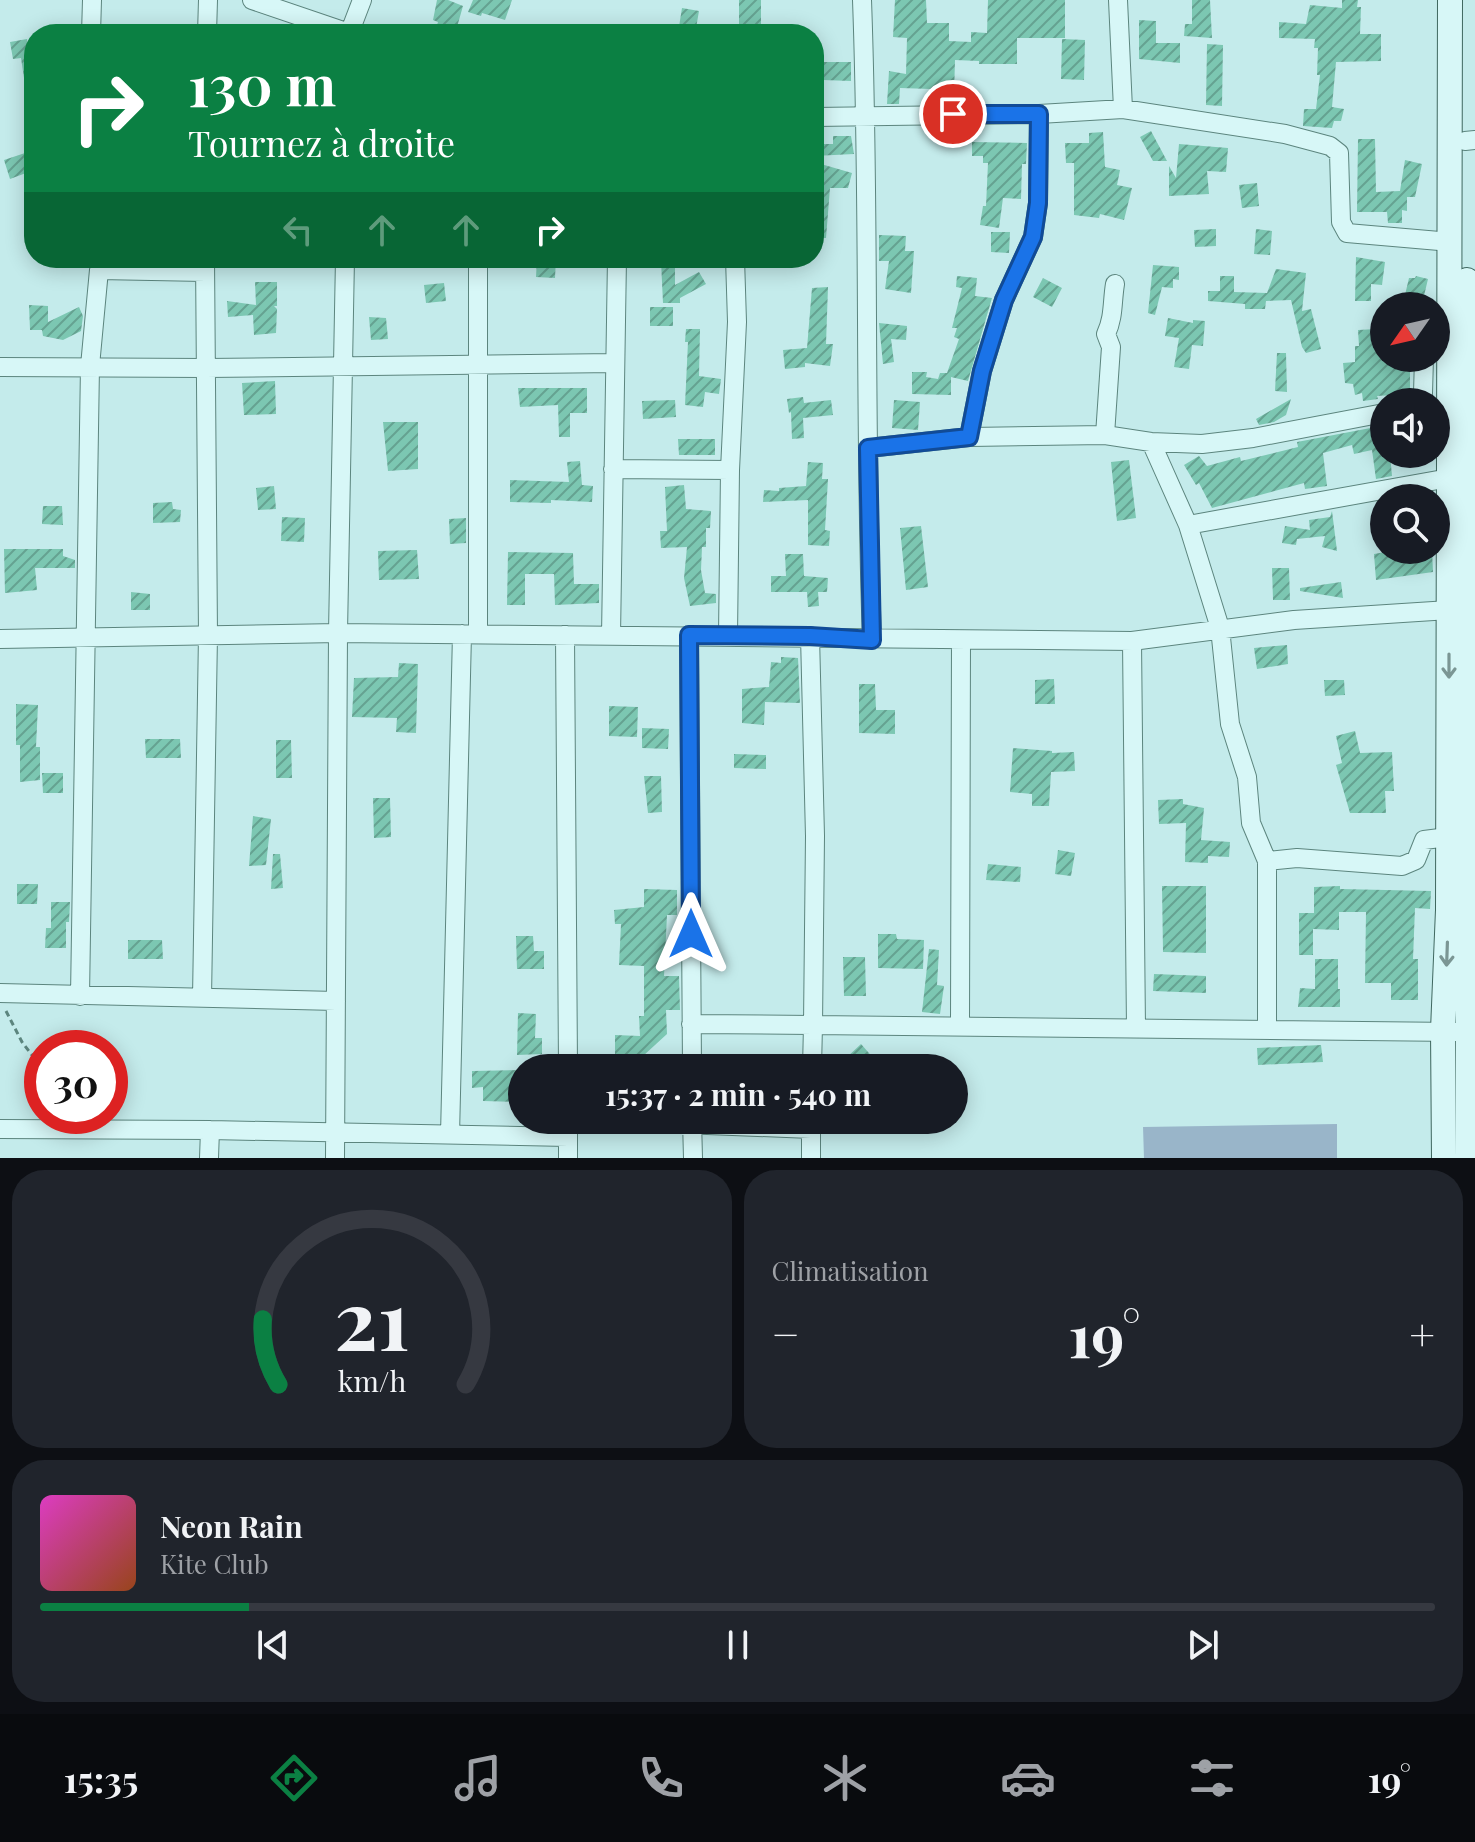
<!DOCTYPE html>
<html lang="fr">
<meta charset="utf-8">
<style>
body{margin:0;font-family:"Playfair Display",serif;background:#20242c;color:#f1f3f6;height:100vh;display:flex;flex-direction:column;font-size:30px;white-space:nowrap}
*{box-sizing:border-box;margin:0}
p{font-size:26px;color:#9ea1a6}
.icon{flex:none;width:44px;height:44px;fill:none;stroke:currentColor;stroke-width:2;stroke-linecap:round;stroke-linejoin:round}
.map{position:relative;height:1158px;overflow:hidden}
.panel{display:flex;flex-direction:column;gap:12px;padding:12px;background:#0d0f14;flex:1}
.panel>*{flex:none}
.banner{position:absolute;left:24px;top:24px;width:800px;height:244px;border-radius:32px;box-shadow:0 4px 20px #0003;background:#0b8043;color:#fff;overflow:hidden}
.needle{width:52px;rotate:236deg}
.fabs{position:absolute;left:1370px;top:292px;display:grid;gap:16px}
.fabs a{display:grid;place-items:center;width:80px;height:80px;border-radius:50%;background:#171b24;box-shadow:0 4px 20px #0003;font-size:40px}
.speed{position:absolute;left:24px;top:1030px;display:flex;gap:16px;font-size:40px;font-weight:700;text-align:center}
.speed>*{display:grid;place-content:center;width:104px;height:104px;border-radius:50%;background:#171b24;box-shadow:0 4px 20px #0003;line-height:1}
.speed .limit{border:12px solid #d22;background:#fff;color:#111}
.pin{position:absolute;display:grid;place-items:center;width:68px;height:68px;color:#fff;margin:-34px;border:4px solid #fff;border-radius:50%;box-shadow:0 2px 8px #0007}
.me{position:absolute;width:88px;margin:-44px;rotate:0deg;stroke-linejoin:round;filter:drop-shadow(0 0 6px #0008)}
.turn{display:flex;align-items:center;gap:28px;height:168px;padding:0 32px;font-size:36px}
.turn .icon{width:104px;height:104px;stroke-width:2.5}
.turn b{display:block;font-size:56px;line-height:68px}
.lanes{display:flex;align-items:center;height:76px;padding:0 32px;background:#0003;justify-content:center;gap:40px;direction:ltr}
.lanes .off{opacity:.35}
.big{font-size:60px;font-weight:700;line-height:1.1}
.panel .tile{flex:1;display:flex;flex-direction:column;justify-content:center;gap:12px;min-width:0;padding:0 28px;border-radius:32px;background:#20242c}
.panel .dial{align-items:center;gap:0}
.dial svg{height:208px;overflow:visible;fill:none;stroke:#363941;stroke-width:7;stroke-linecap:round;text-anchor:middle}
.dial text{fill:#f1f3f6;stroke:none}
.song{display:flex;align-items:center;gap:24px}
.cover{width:96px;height:96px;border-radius:12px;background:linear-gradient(135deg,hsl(310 70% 55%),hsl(20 70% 35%))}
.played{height:8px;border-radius:4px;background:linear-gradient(90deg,#0b8043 15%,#363941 15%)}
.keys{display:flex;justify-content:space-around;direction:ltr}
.heat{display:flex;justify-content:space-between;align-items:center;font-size:44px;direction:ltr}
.panel .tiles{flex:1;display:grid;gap:12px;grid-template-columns:1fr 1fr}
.tile:last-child{grid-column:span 2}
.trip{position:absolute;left:508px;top:1054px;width:460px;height:80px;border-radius:40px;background:#171b24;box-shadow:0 4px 20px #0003;font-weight:700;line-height:80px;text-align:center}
.tabs{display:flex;height:128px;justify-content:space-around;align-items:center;background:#090b0e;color:#9ea1a6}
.tabs .icon{width:56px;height:56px}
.tabs .active{color:#0b8043}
.tabs b{font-size:36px;color:#f1f3f6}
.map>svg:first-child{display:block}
</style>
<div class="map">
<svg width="1475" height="1158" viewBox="0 0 1475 1158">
<defs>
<pattern id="building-hatch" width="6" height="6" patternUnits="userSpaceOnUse" patternTransform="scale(2)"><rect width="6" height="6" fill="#7cc7b2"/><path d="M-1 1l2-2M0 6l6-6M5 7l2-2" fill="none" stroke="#65a291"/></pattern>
</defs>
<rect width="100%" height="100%" fill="#c4ebeb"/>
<path fill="#99b5c9" d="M1337 1124V1158H1144L1143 1127Z"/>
<path fill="url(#building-hatch)" d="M437 0H448L463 6 455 34H434L438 22 433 20Z
M473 0H512L505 20 482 13 481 16 468 12Z
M739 0H761V34H739Z
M895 0H926L927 23H949V41L971 42V32L987 33 988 0H1065V38H1017V64H979V61L955 60 954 96 930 95 931 89 900 88 899 104H887L889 71 906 74 907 38 893 37Z
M1192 0H1210L1212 38 1184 36 1185 24H1192Z
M1342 0H1358L1357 7H1361L1360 34H1381V61L1336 62 1332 107 1344 109 1341 121H1334L1332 128 1303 126 1304 109H1316L1320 75H1317L1318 48H1314L1315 39 1279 38V22L1306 24 1310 5 1342 8Z
M682 8 699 11 695 34 678 33Z
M1139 20 1156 21V43H1180V63L1139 59Z
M27 39 28 45 34 44V97L27 98 21 58 13 59 10 42Z
M1062 39 1085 40 1084 80 1061 79Z
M1207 44 1223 45 1222 106 1206 105Z
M823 62H851V81L823 80Z
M1151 131 1167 161H1153L1140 137Z
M1103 132 1105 167 1120 170 1117 185 1132 188 1124 220 1100 214 1099 218 1074 215V163H1066L1065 143H1089V133Z
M833 136H851L854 154 814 156V144H833Z
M1358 139H1375L1376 192 1400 191 1405 160 1422 164 1415 197H1407V211L1402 210V223H1388L1387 212H1357Z
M972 142 1027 143 1026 164H1022L1021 199 1003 198 999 228 980 225 983 206H986L988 163H983V156H972Z
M1179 144 1228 148 1226 172 1207 171 1209 194 1169 196V166L1176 178Z
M34 150V170L10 179 4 160Z
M814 162 852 173 848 188H830L826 238H814Z
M1257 183 1259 206 1242 208 1239 185Z
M1216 229V246L1195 247 1194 230Z
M1256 229 1272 231 1270 255 1254 254Z
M991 232H1010L1009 253 991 252Z
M879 235 906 236 905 251H914L911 293 885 289 889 261H879Z
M1356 257 1385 262 1382 285 1371 284V301H1355Z
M537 258H556L555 278 536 277Z
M675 260V285L699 272 706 284 680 298V303H663L661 261Z
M1153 265 1179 267V280L1173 279V288L1162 287 1155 315 1148 313Z
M1276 269 1306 273 1302 311 1311 309 1321 349 1306 353 1302 347 1291 300 1266 301 1265 309H1245V304L1208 301V291H1220V276H1234V292L1267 293Z
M957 276 977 278 975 296 992 298 968 381 951 377V395L912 394V372H927L926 377 938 379 940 373H947L959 339 954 337 957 328H952L962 288 956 287Z
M1416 276 1428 279 1423 300 1405 295 1409 278H1415Z
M1043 278 1062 288 1052 307 1033 297Z
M255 282H277V306H274L277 309 276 333 254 335 253 315 228 317 227 301 256 305Z
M444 283 446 301 426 303 424 285Z
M828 287 826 344H833L830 366 805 363V367L785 369 783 350 807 348 812 288Z
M29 305 48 306V322L79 307 83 316 81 331 63 340 43 336 42 330H30Z
M650 307H673V326H650Z
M369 317 386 318 388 339 371 340Z
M1168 318 1193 323V320L1205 321 1203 346 1192 345 1189 369 1174 367 1179 338 1165 336Z
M879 323 907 326 906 340 891 339 894 362 883 364Z
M686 329H700L699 376 721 379 719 394 705 392 703 407 685 405 688 342H685Z
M1377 329 1378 344H1384V358H1410V394L1377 396 1378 399 1363 401 1362 393 1355 395 1353 384 1345 383 1343 363 1355 362V346H1359L1358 330Z
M1277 353H1286L1287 392 1275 391Z
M275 381 276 414 244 415 242 383Z
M518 388H587V413H570V437H559L558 405 520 407Z
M803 397 804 403 831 400 833 415 803 418 804 438 792 439 791 412 789 413 787 399Z
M1291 399 1286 415 1274 422 1259 425 1256 419Z
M675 400 676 417 643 419 642 401Z
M894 400 920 402 918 430 892 428Z
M383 422H418V469L388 471Z
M1381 426 1384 454H1390L1392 476 1376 479 1372 450 1354 454 1352 445 1323 453 1327 486 1305 489 1304 483 1212 508 1199 483 1196 485 1184 465 1199 456 1207 466 1240 457 1241 461 1298 447 1297 442Z
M678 439H715V455H679Z
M1129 460 1136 518 1117 521 1111 462Z
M580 461 582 485 593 486 592 502 551 500V503L510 502V480L569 482 567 462Z
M808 462 823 463 822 479H828L825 530 830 531 829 546 808 545V500L763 502 764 490 779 491V488L806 486Z
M684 485 686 509 711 511 710 528H706V547H702L701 570 705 593 716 594V603L690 606 684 578 687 547 661 548 660 531H667L665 487Z
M274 486 276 509 258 510 256 488Z
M172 502 173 509 181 510 180 522 153 523V503Z
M43 506H62L63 525 42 524Z
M1332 511 1337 551 1322 547 1325 536 1297 539 1296 545 1282 543 1285 526 1310 530 1309 520 1330 517Z
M282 517 305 518 304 542 281 541Z
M466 518V543L450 544 449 519Z
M921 526 928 587 906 590 900 528Z
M4 549H63V556L75 560V568H35L37 590 5 593Z
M417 550 419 579 379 580 378 551Z
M1397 550H1432L1433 572 1376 580 1374 554Z
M508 552 573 553 574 584H599V603L555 605 554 574H525V605H507Z
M785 554H803L804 576 828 578 827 592H818L819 606 808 607 807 592H771V576H786Z
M1272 568H1289L1290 600H1273Z
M1341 582 1343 598 1300 591V588Z
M131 592 150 594V610H131Z
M1287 645 1288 664 1257 669 1254 648Z
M781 657 798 658 800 703 765 702 764 725 742 723V689L769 687 771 662 781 663Z
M399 663 418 664 416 733 396 732 397 718 352 717 354 678 398 677Z
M1054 679 1055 704H1035V680Z
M1324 680H1344L1345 695 1325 696Z
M859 684H875L876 710H895V734L859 733Z
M16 704 38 705 36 747H40V780L20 782V745H16Z
M609 706 638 707 637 737 609 736Z
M642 728 669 729 668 749 642 748Z
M1355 731 1360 753 1392 752 1394 791H1385L1386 813H1350L1336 765 1342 763 1336 736Z
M145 739H180L181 758H146Z
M276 740H291L292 778H276Z
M1013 748 1052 751V753L1074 752 1075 771 1051 772 1049 806H1032V794L1010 792Z
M734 754 766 755V769L734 768Z
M42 773H63V793H43Z
M644 776H661L662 812 648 813Z
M373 798H390L391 837 374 838Z
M1183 799V804L1204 808 1201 840 1230 842 1229 857 1208 856V863L1185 862 1186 823 1159 824 1158 800Z
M253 816 271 819 266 865 249 866Z
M1058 850 1075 853 1071 876 1055 874Z
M273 854H280L283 888 271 889Z
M988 864 1021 867 1020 882 986 880Z
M17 884H38L37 904H17Z
M1162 886H1206V953L1163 952Z
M1340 886V889L1431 891 1430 909 1415 908 1413 959H1418V1000H1391V983H1365L1366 912H1339V930L1313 929V955H1299V913H1314V887Z
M644 889 677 890V915H667L664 976H679L680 1010H666L667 1034 643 1056H615V1035L640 1036 639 1016H644V966L619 965 621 924H615L614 910 644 907Z
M51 902H70L69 922H66V948H45L46 928H51Z
M878 934H896L897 939 924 940 923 969 878 968Z
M516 936H533L534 951H544V969H517Z
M128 940H162L163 959H128Z
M929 949 939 950 937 985 944 986 940 1014 922 1012Z
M843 957H865L866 996H844Z
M1315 959H1338V989H1340V1007H1298L1300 988 1315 989Z
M1154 974 1206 976V993L1153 991Z
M518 1013 536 1014 535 1038H542V1054L517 1055Z
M861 1044 875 1060 866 1068H853L845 1059Z
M1321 1045 1323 1062 1258 1065 1257 1048Z
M522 1070V1102L483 1101V1087L472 1088V1071Z"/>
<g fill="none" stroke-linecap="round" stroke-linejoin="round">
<g stroke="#5c857e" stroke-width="20">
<path id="street" d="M252 0 352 34
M862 0C870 213 864 426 872 640
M1118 0 1123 109
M91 34 92 0
M207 34 208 0
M349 34 362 0
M814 117 1039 114 1123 109 1285 134 1330 146 1339 153 1341 222 1347 233 1451 242
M1465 141 1475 140
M0 367 206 368 615 363
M1420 402 1423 393 1424 358
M1105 435 1111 347 1106 334C1114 317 1112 302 1115 284
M969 437 982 371 1004 300 1033 237 1038 203 1039 114
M1151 442 1188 525 1220 628 1230 724 1247 777 1251 823 1267 861
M868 448 969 437 1105 435 1151 442 1202 444 1253 438 1384 413
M613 469 730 470
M1188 525 1449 478 1460 482
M478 634V258
M565 635 568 1068
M689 635 692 1068
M611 636 617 258
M728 636 730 470 737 322 735 258
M810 636 815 836 813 1025 1456 1032
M0 639 338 633 1132 641 1294 620 1449 610 1461 612
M1132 641 1136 1028
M0 993 336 1001
M80 996 90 366 99 270 205 272
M202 998 208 635 205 258
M691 1024 813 1025 812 1068
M960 1026 961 640
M1267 1030V861L1297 858 1402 866 1416 860 1424 840 1448 837
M568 1120V1158
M581 1120 811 1129
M692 1120 693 1158
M0 1129 210 1130 568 1137
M450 1135 462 634
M209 1158 210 1130
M335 1158 338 633 345 258
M811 1158V1120"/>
</g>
<g stroke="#3f675f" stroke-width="26">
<path id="secondary" d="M1467 280 1468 1158
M1444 1158 1443 1030 1448 910 1450 0"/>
</g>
<path stroke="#5c857e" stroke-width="3" stroke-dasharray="6 4" stroke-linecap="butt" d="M6 1011 22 1042 42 1068"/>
<use href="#street" stroke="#d7f7f7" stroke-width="18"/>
<use href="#secondary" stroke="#d7f7f7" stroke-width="24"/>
</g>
<defs><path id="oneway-shaft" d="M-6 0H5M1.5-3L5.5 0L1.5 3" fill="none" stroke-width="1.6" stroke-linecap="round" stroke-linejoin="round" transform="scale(2)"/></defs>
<g stroke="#7b9694">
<use href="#oneway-shaft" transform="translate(1449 666) rotate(90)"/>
<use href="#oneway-shaft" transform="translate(1447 954) rotate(92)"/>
</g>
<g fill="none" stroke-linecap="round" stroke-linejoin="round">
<g stroke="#114b97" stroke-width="20">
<path id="route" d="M691 934 689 635 810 636 872 640 868 448 969 437 982 371 1004 300 1033 237 1038 203 1039 114H953"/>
</g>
<use href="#route" stroke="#1a73e8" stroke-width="14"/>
</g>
</svg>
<div class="fabs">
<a><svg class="needle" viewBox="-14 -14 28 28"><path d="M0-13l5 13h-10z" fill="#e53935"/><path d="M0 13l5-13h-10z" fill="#9ea1a6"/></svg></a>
<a><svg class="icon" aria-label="sound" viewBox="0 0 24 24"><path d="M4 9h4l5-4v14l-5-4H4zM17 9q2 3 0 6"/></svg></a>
<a><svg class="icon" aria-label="search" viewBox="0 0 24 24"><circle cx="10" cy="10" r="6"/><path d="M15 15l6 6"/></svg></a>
</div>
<div class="speed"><div class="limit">30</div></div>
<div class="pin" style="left:953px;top:114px;background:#d93025"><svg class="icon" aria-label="arrive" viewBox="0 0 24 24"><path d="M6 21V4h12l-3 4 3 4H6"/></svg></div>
<svg class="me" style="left:691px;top:934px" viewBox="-20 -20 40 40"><path d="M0-17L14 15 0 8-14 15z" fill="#1a73e8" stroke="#fff" stroke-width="4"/></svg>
<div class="trip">15:37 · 2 min · 540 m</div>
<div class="banner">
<div class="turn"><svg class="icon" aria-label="right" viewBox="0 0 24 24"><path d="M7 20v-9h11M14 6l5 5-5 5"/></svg><div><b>130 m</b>Tournez à droite</div></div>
<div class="lanes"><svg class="icon off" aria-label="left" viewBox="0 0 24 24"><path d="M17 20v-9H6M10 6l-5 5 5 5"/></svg><svg class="icon off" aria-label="ahead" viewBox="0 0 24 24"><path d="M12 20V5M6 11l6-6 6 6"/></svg><svg class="icon off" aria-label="ahead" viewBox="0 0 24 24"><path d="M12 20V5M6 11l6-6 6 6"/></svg><svg class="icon" aria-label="right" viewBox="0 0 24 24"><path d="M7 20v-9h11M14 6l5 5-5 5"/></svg></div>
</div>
</div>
<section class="panel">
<div class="tiles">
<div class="tile dial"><svg viewBox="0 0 100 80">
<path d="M14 69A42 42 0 1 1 86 69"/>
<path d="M14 69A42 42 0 0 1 8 44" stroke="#0b8043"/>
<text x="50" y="56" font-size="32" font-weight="700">21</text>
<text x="50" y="72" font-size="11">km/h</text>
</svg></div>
<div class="tile"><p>Climatisation</p>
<div class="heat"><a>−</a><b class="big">19°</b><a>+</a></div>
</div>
<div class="tile">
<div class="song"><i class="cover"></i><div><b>Neon Rain</b><p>Kite Club</p></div></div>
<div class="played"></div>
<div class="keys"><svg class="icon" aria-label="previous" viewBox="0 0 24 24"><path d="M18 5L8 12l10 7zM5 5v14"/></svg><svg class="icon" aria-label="pause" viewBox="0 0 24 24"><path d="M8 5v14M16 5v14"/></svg><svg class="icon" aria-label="next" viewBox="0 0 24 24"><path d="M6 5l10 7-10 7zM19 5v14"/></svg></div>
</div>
</div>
</section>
<nav class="tabs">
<b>15:35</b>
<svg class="icon active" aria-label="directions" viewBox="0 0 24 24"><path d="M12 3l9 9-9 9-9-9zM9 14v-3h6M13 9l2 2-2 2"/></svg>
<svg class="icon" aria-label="music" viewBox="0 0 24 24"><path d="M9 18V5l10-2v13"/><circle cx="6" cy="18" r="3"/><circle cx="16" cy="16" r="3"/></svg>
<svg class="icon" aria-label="phone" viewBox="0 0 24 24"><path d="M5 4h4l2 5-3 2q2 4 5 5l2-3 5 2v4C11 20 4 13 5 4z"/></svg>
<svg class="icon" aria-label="climate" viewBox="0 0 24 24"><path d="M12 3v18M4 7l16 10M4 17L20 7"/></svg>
<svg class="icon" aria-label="car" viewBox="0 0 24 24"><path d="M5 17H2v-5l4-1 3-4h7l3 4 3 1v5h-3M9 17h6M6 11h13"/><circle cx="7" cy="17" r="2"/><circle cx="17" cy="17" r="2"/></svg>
<svg class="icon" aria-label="filters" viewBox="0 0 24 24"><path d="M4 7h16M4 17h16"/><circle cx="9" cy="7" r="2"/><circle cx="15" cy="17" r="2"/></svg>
<b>19°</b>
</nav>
